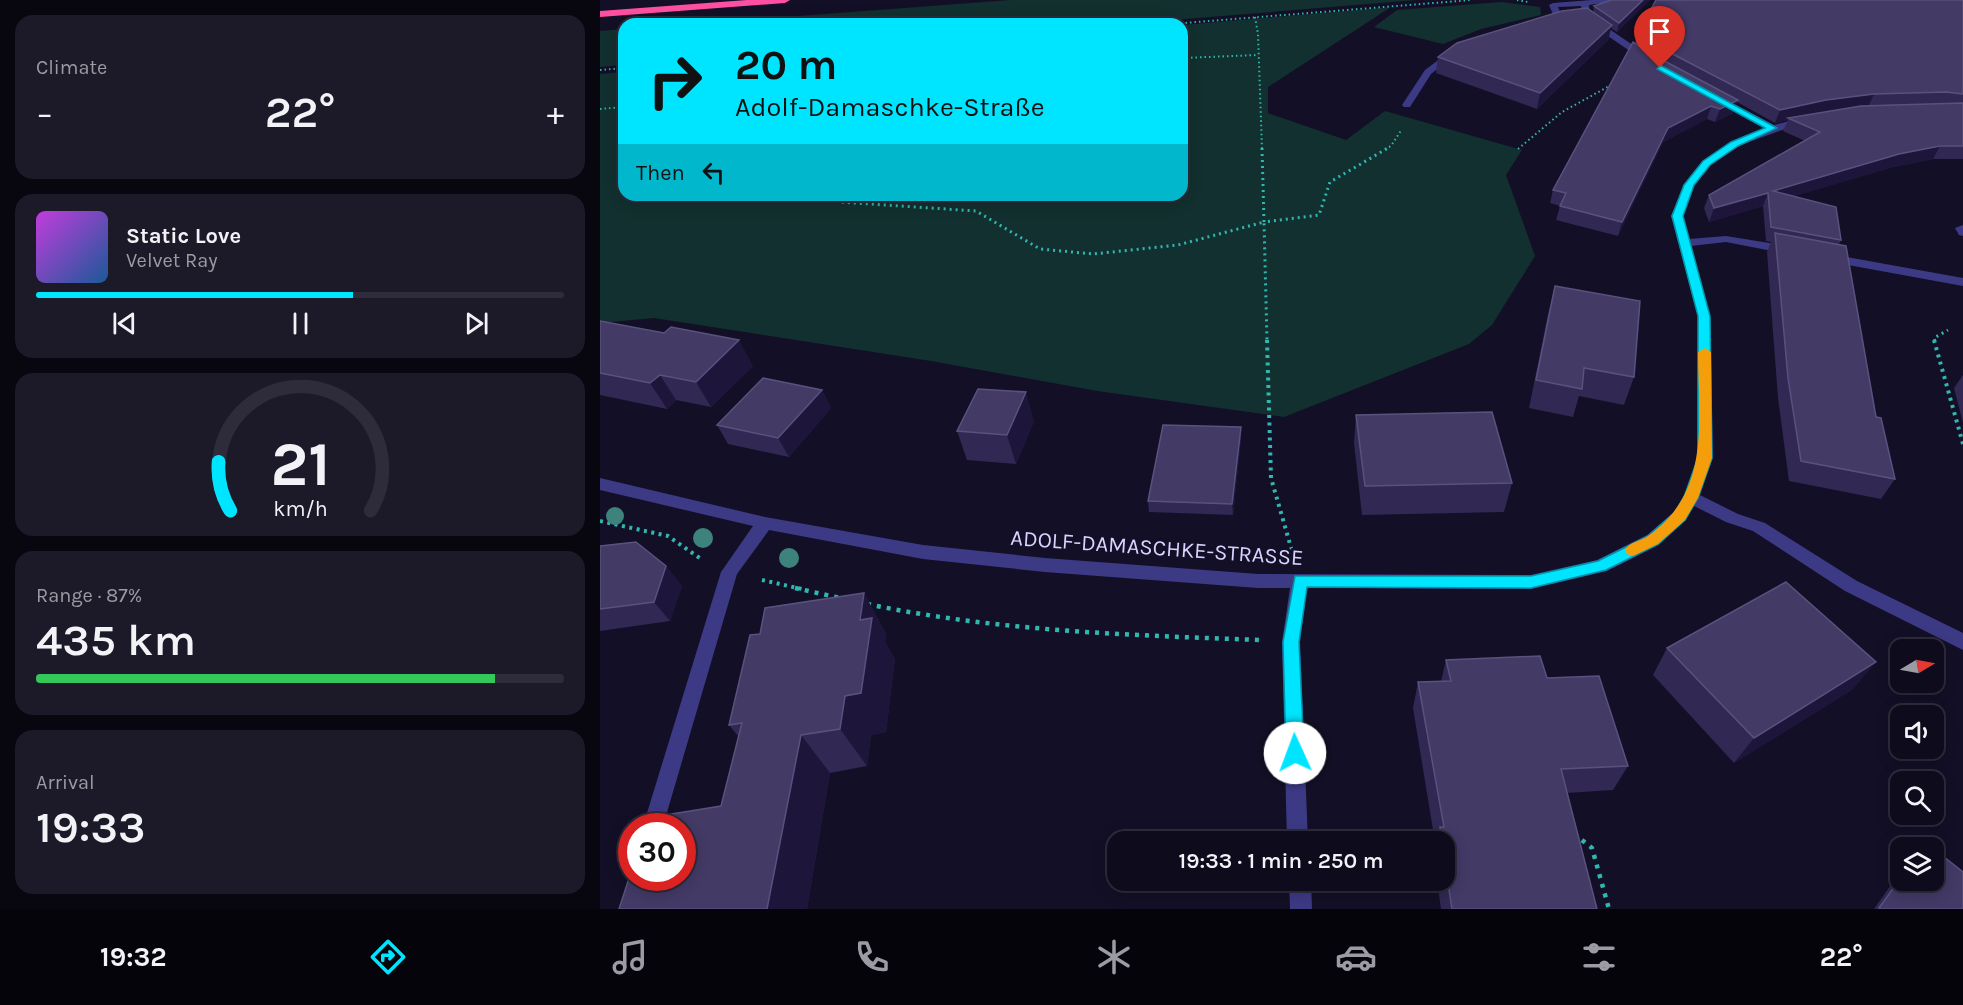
<!DOCTYPE html>
<meta charset="utf-8">
<style>
body{margin:0;font-family:Karla,sans-serif;background:#1c1929;color:#f1f3f6;height:100vh;display:flex;flex-direction:column;font-size:22px;white-space:nowrap}
*{box-sizing:border-box;margin:0}
p{font-size:20px;color:#9b9ba3}
.icon{flex:none;width:33px;height:33px;fill:none;stroke:currentColor;stroke-width:2;stroke-linecap:round;stroke-linejoin:round}
.map{position:relative;flex:1;overflow:hidden}
.side{display:flex;flex-direction:column;gap:15px;padding:15px;background:#08060f;width:600px}
.side>*{flex:none}
.hud{position:absolute;left:18px;top:18px;width:570px;height:183px;border-radius:18px;box-shadow:0 3px 15px #0003,0 0 0 2px #2e2b3b;background:#00e5ff;color:#111;overflow:hidden}
.needle{width:39px;rotate:80deg}
.fabs{position:absolute;left:1290px;top:639px;display:grid;gap:12px}
.fabs a{display:grid;place-items:center;width:54px;height:54px;border-radius:12px;background:#0e0b1c;box-shadow:0 3px 15px #0003,0 0 0 2px #2e2b3b;font-size:30px}
.speed{position:absolute;left:18px;top:813px;display:flex;gap:12px;font-size:30px;font-weight:700;text-align:center}
.speed>*{display:grid;place-content:center;width:78px;height:78px;border-radius:50%;background:#0e0b1c;box-shadow:0 3px 15px #0003,0 0 0 2px #2e2b3b;line-height:1}
.speed .limit{border:9px solid #d22;background:#fff;color:#111}
.pin{position:absolute;display:grid;place-items:center;width:51px;height:51px;color:#fff;margin:-62px -26px;border-radius:50% 50% 50% 0;rotate:-45deg;box-shadow:0 0 6px #0007}
.pin .icon{rotate:45deg}
.me{position:absolute;width:66px;margin:-33px;rotate:358deg;stroke-linejoin:round;filter:drop-shadow(0 0 4px #0008)}
.turn{display:flex;align-items:center;gap:21px;height:126px;padding:0 18px;font-size:27px}
.turn .icon{width:78px;height:78px;stroke-width:2.5}
.turn b{display:block;font-size:42px;line-height:51px}
.then{display:flex;align-items:center;height:57px;padding:0 18px;background:#0003;gap:12px;font-size:22px}
.big{font-size:45px;font-weight:600;line-height:1.1}
.side .card{flex:1;display:flex;flex-direction:column;justify-content:center;gap:9px;min-width:0;padding:0 21px;border-radius:18px;background:#1c1929}
.side .dial{align-items:center;gap:0}
.dial svg{height:156px;overflow:visible;fill:none;stroke:#2e2b3b;stroke-width:7;stroke-linecap:round;text-anchor:middle}
.dial text{fill:#f1f3f6;stroke:none}
.song{display:flex;align-items:center;gap:18px}
.cover{width:72px;height:72px;border-radius:9px;background:linear-gradient(135deg,hsl(290 70% 55%),hsl(210 70% 35%))}
.played{height:6px;border-radius:3px;background:linear-gradient(90deg,#00e5ff 60%,#2e2b3b 60%)}
.keys{display:flex;justify-content:space-around;direction:ltr}
.heat{display:flex;justify-content:space-between;align-items:center;font-size:33px;direction:ltr}
.charge{height:9px;border-radius:4px;background:linear-gradient(90deg,#34c759 87%,#2e2b3b 0)}
.trip{position:absolute;left:507px;top:831px;width:348px;height:60px;border-radius:18px;background:#0e0b1c;box-shadow:0 3px 15px #0003,0 0 0 2px #2e2b3b;font-weight:600;line-height:60px;text-align:center}
.tabs{display:flex;height:96px;justify-content:space-around;align-items:center;background:#06040b;color:#9b9ba3}
.tabs .icon{width:42px;height:42px}
.tabs .current{color:#00e5ff}
.tabs b{font-size:27px;color:#f1f3f6}
main{display:flex;flex:1;min-height:0}
.map>svg:first-child{display:block}
</style>
<main>
<section class="side">
<div class="card"><p>Climate</p>
<div class="heat"><a>−</a><b class="big">22°</b><a>+</a></div>
</div>
<div class="card">
<div class="song"><i class="cover"></i><div><b>Static Love</b><p>Velvet Ray</p></div></div>
<div class="played"></div>
<div class="keys"><svg class="icon" aria-label="previous" viewBox="0 0 24 24"><path d="M18 5L8 12l10 7zM5 5v14"/></svg><svg class="icon" aria-label="pause" viewBox="0 0 24 24"><path d="M8 5v14M16 5v14"/></svg><svg class="icon" aria-label="next" viewBox="0 0 24 24"><path d="M6 5l10 7-10 7zM19 5v14"/></svg></div>
</div>
<div class="card dial"><svg viewBox="0 0 100 80">
<path d="M14 69A42 42 0 1 1 86 69"/>
<path d="M14 69A42 42 0 0 1 8 44" stroke="#00e5ff"/>
<text x="50" y="56" font-size="32" font-weight="700">21</text>
<text x="50" y="72" font-size="11">km/h</text>
</svg></div>
<div class="card"><p>Range · 87%</p><b class="big">435 km</b><div class="charge"></div></div>
<div class="card"><p>Arrival</p><b class="big">19:33</b></div>
</section>
<div class="map">
<svg width="1363" height="909" viewBox="0 0 1363 909">
<rect width="100%" height="100%" fill="#130f26"/>
<path fill="#12302f" d="M410 0H817L524 24H91Z
M902 2 940 7 941 15 881 29 843 44 774 27 797 10Z
M791 7 668 87V113L746 140 785 111 922 150 906 175 935 256 892 325 869 344 684 417 497 391 331 361 54 318 0 323V74L24 72V195H582V25Z
M24 29V65L0 67V31Z"/>
<g fill="none" stroke-linecap="round" stroke-linejoin="round">
<path stroke="#2fb8b0" stroke-width="2" stroke-dasharray="1.5 3" stroke-linecap="butt" d="M917 0 928 2
M655 17 658 34 662 149
M572 24 871 0
M582 58 658 55
M0 70 24 68
M0 109 24 107
M785 149 791 146 802 129
M918 149 962 112 1013 84"/>
<path stroke="#2fb8b0" stroke-width="3" stroke-dasharray="2 4" stroke-linecap="butt" d="M662 148 664 222 719 215 730 182 788 148
M219 195 240 202 376 211 440 249 493 254 578 245 664 222 667 341
M1335 341 1334 338 1348 330"/>
<path stroke="#2fb8b0" stroke-width="4" stroke-dasharray="3 4.5" stroke-linecap="butt" d="M667 340 671 478 692 551
M1334 340 1363 444
M0 521 68 536 101 559
M162 580 202 589"/>
<path stroke="#2fb8b0" stroke-width="4.5" stroke-dasharray="4 6" stroke-linecap="butt" d="M195 588 240 598
M267 604C397 631 527 635 659 640
M974 834 992 848 1009 909
M783 842 787 838 839 836"/>
<path fill="#3d3a85" fill-rule="evenodd" d="M1363 225V236L1359 235 1355 228Z"/>
<path fill="#3d3a85" fill-rule="evenodd" d="M992 0H1023L989 5 990 16 1049 56V60H1043L983 19 981 6 958 7 963 19 959 21 955 19 949 5 953 3Z
M849 52 856 54 831 74 810 107H804L802 105 825 70Z
M1119 96 1174 125 1205 117 1210 120 1138 146 1111 165 1094 186 1083 216 1089 239 1126 236 1188 246 1194 250 1188 254 1126 242 1091 246 1110 316 1113 458 1100 495 1138 514 1165 523 1257 581 1363 633V650L1245 591 1153 531 1126 522 1094 506 1086 520 1059 545 1007 571 931 589 707 588 700 642 708 842H687L682 642 690 588H658L445 572 323 559 169 530 137 574 63 826H43L121 572 153 526 0 490V478L165 517 323 545 445 558 658 574 931 575 997 560 1047 535 1074 512 1084 497 1097 458 1098 316 1071 216 1084 185 1103 161 1130 142 1165 128 1116 101V97Z
M1230 254 1363 278V286L1226 261V255Z
M689 880H711L712 909H690Z"/>
<path fill="#ff4fa3" fill-rule="evenodd" d="M147 0H190L185 3 0 17V11Z"/>
</g>
<g fill="#3d827b">
<circle cx="15" cy="516" r="9"/>
<circle cx="103" cy="538" r="10"/>
<circle cx="189" cy="558" r="10"/>
</g>
<path fill="#312854" d="M1011 0H1050L1017 32 1011 28 1008 40 937 109 836 73 838 57 993 12 994 6Z
M1363 0V159H1333L1293 167 1194 196 1241 240 1239 244 1276 417 1295 479 1281 499 1189 481 1178 398 1167 252 1171 242 1166 241 1163 206 1109 222 1104 208 1109 195 1205 141 1183 131 1188 120 1175 123 1137 102 1133 113 1115 122 1107 119 1063 142 1018 236 956 220 960 206 950 203 953 190 1035 43 1038 33Z
M955 286 1034 377 1024 405 979 396 973 417 929 408 948 314Z
M0 321 153 366 111 407 76 400 67 409 0 395Z
M1363 375V423L1354 388Z
M222 390 231 408 189 457 128 444 117 425Z
M756 415 912 483 904 512 762 515 754 443Z
M434 421 416 464 367 460 357 431Z
M641 427V438L633 515 549 512 548 501Z
M0 546 66 566 82 586 70 621 0 631Z
M264 593 286 634 285 642 295 659 286 732 271 735 267 766 230 773 207 909H19L121 806 138 736 129 725 160 634Z
M1067 648 1253 689 1134 763 1053 675Z
M846 660 947 678 1028 766 1013 790 967 793 997 909H841L837 880H844V842H835L813 708 818 682 841 681Z
M1300 872V880L1363 909H1274Z"/>
<path fill="#1d163a" d="M1043 0H1050L1017 32 1019 23Z
M1012 25 1008 40 937 109 940 93Z
M1274 94 1268 107 1188 118V120L1175 123 1180 110 1226 100Z
M1138 100 1133 113 1115 122 1120 109Z
M1111 106 1107 119 1063 142 1018 236 1022 222 1068 128Z
M1340 146 1333 159 1293 167 1169 204 1173 191 1299 154Z
M1168 193 1163 206 1109 222 1114 208Z
M139 340 153 366 111 407 96 382Z
M60 375 76 400 67 409 50 383Z
M222 390 231 408 189 457 178 438Z
M426 392 434 421 416 464 407 435Z
M641 427V438L633 515 632 504Z
M66 566 82 586 70 621 54 602Z
M264 593 286 634 285 642 295 659 286 732 271 735 267 766 240 729 260 620Z
M1276 662 1253 689 1134 763 1154 738Z
M201 735 230 773 207 909H167Z"/>
<path fill="#433a66" stroke="#5a527e" stroke-width="1.5" d="M1011 0H1043L1019 23 994 6Z
M1056 0H1363V94L1346 92 1274 94 1226 100 1180 110 1063 49 1038 33Z
M987 8 1012 25 940 93 838 57 857 43 962 11Z
M1033 42 1055 56 1138 100 1120 109 1111 106 1068 128 1022 222 960 206 966 193 953 190Z
M1363 103V146H1340L1299 154 1173 191 1236 207 1241 240 1171 227 1168 193 1114 208 1109 195 1220 132 1188 118 1261 106Z
M1175 233 1246 246 1276 417 1281 418 1295 479 1201 461 1188 378Z
M955 286 1040 301 1034 377 984 368 982 389 936 380Z
M0 321 64 333 71 327 139 340 96 382 60 375 50 383 0 373Z
M163 378 222 390 178 438 117 425Z
M378 389 426 392 407 435 357 431Z
M892 412 912 483 765 486 756 415Z
M563 425 641 427 632 504 548 501Z
M36 542 66 566 54 602 0 609V546Z
M1186 582 1276 662 1154 738 1067 648Z
M264 593 260 620 272 618 261 693 245 696 240 729 201 735 167 909H19L32 869V878H82V826H44L47 818 121 806 142 723 129 725 150 635 160 634 165 608Z
M940 656 947 678 999 676 1028 766 961 769 997 909H852L844 857V842H842L840 827H844L818 682 851 681 846 660Z
M1326 843 1332 848H1323Z
M1334 849 1363 872V909H1280L1279 908 1300 879V880H1334Z"/>
<path fill="#00e5ff" stroke="#0095a6" stroke-width="1.5" d="M1060 65 1177 128 1138 146 1110 165 1094 185 1083 216 1110 316 1112 458 1098 498 1085 520 1058 544 1006 570 931 588 707 587 699 642 704 753 701 759 695 761 689 759 686 753 683 642 695 576H931L998 561 1048 536 1075 512 1084 497 1098 458V316L1072 216 1084 185 1103 161 1131 142 1165 128 1057 69Z"/>
<path fill="#f59e0b" d="M1105 348 1111 352 1112 458 1098 498 1085 520 1058 544 1033 556 1027 554 1025 550C1029 542 1041 541 1048 536 1057 530 1069 519 1075 510 1108 466 1098 404 1098 352Z"/>
<g text-anchor="middle" dominant-baseline="central" stroke-width="6" stroke-linejoin="round" paint-order="stroke">
<g font-size="22" fill="#d9d4ff" stroke="#130f26">
<text transform="translate(557 548) rotate(4)">ADOLF-DAMASCHKE-STRASSE</text>
</g>
</g>
</svg>
<div class="fabs">
<a><svg class="needle" viewBox="-14 -14 28 28"><path d="M0-13l5 13h-10z" fill="#e53935"/><path d="M0 13l5-13h-10z" fill="#9b9ba3"/></svg></a>
<a><svg class="icon" aria-label="sound" viewBox="0 0 24 24"><path d="M4 9h4l5-4v14l-5-4H4zM17 9q2 3 0 6"/></svg></a>
<a><svg class="icon" aria-label="search" viewBox="0 0 24 24"><circle cx="10" cy="10" r="6"/><path d="M15 15l6 6"/></svg></a>
<a><svg class="icon" aria-label="layers" viewBox="0 0 24 24"><path d="M12 4l9 5-9 5-9-5zM3 14l9 5 9-5"/></svg></a>
</div>
<div class="speed"><div class="limit">30</div></div>
<div class="pin" style="left:1060px;top:68px;background:#d93025"><svg class="icon" aria-label="arrive" viewBox="0 0 24 24"><path d="M6 21V4h12l-3 4 3 4H6"/></svg></div>
<svg class="me" style="left:695px;top:753px" viewBox="-20 -20 40 40"><circle r="19" fill="#fff"/><path d="M0-13L10 11 0 6-10 11z" fill="#00e5ff"/></svg>
<div class="trip">19:33 · 1 min · 250 m</div>
<div class="hud">
<div class="turn"><svg class="icon" aria-label="right" viewBox="0 0 24 24"><path d="M7 20v-9h11M14 6l5 5-5 5"/></svg><div><b>20 m</b>Adolf-Damaschke-Straße</div></div>
<div class="then">Then<svg class="icon" aria-label="left" viewBox="0 0 24 24"><path d="M17 20v-9H6M10 6l-5 5 5 5"/></svg></div>
</div>
</div>
</main>
<nav class="tabs">
<b>19:32</b>
<svg class="icon current" aria-label="directions" viewBox="0 0 24 24"><path d="M12 3l9 9-9 9-9-9zM9 14v-3h6M13 9l2 2-2 2"/></svg>
<svg class="icon" aria-label="music" viewBox="0 0 24 24"><path d="M9 18V5l10-2v13"/><circle cx="6" cy="18" r="3"/><circle cx="16" cy="16" r="3"/></svg>
<svg class="icon" aria-label="phone" viewBox="0 0 24 24"><path d="M5 4h4l2 5-3 2q2 4 5 5l2-3 5 2v4C11 20 4 13 5 4z"/></svg>
<svg class="icon" aria-label="climate" viewBox="0 0 24 24"><path d="M12 3v18M4 7l16 10M4 17L20 7"/></svg>
<svg class="icon" aria-label="car" viewBox="0 0 24 24"><path d="M5 17H2v-5l4-1 3-4h7l3 4 3 1v5h-3M9 17h6M6 11h13"/><circle cx="7" cy="17" r="2"/><circle cx="17" cy="17" r="2"/></svg>
<svg class="icon" aria-label="filters" viewBox="0 0 24 24"><path d="M4 7h16M4 17h16"/><circle cx="9" cy="7" r="2"/><circle cx="15" cy="17" r="2"/></svg>
<b>22°</b>
</nav>
